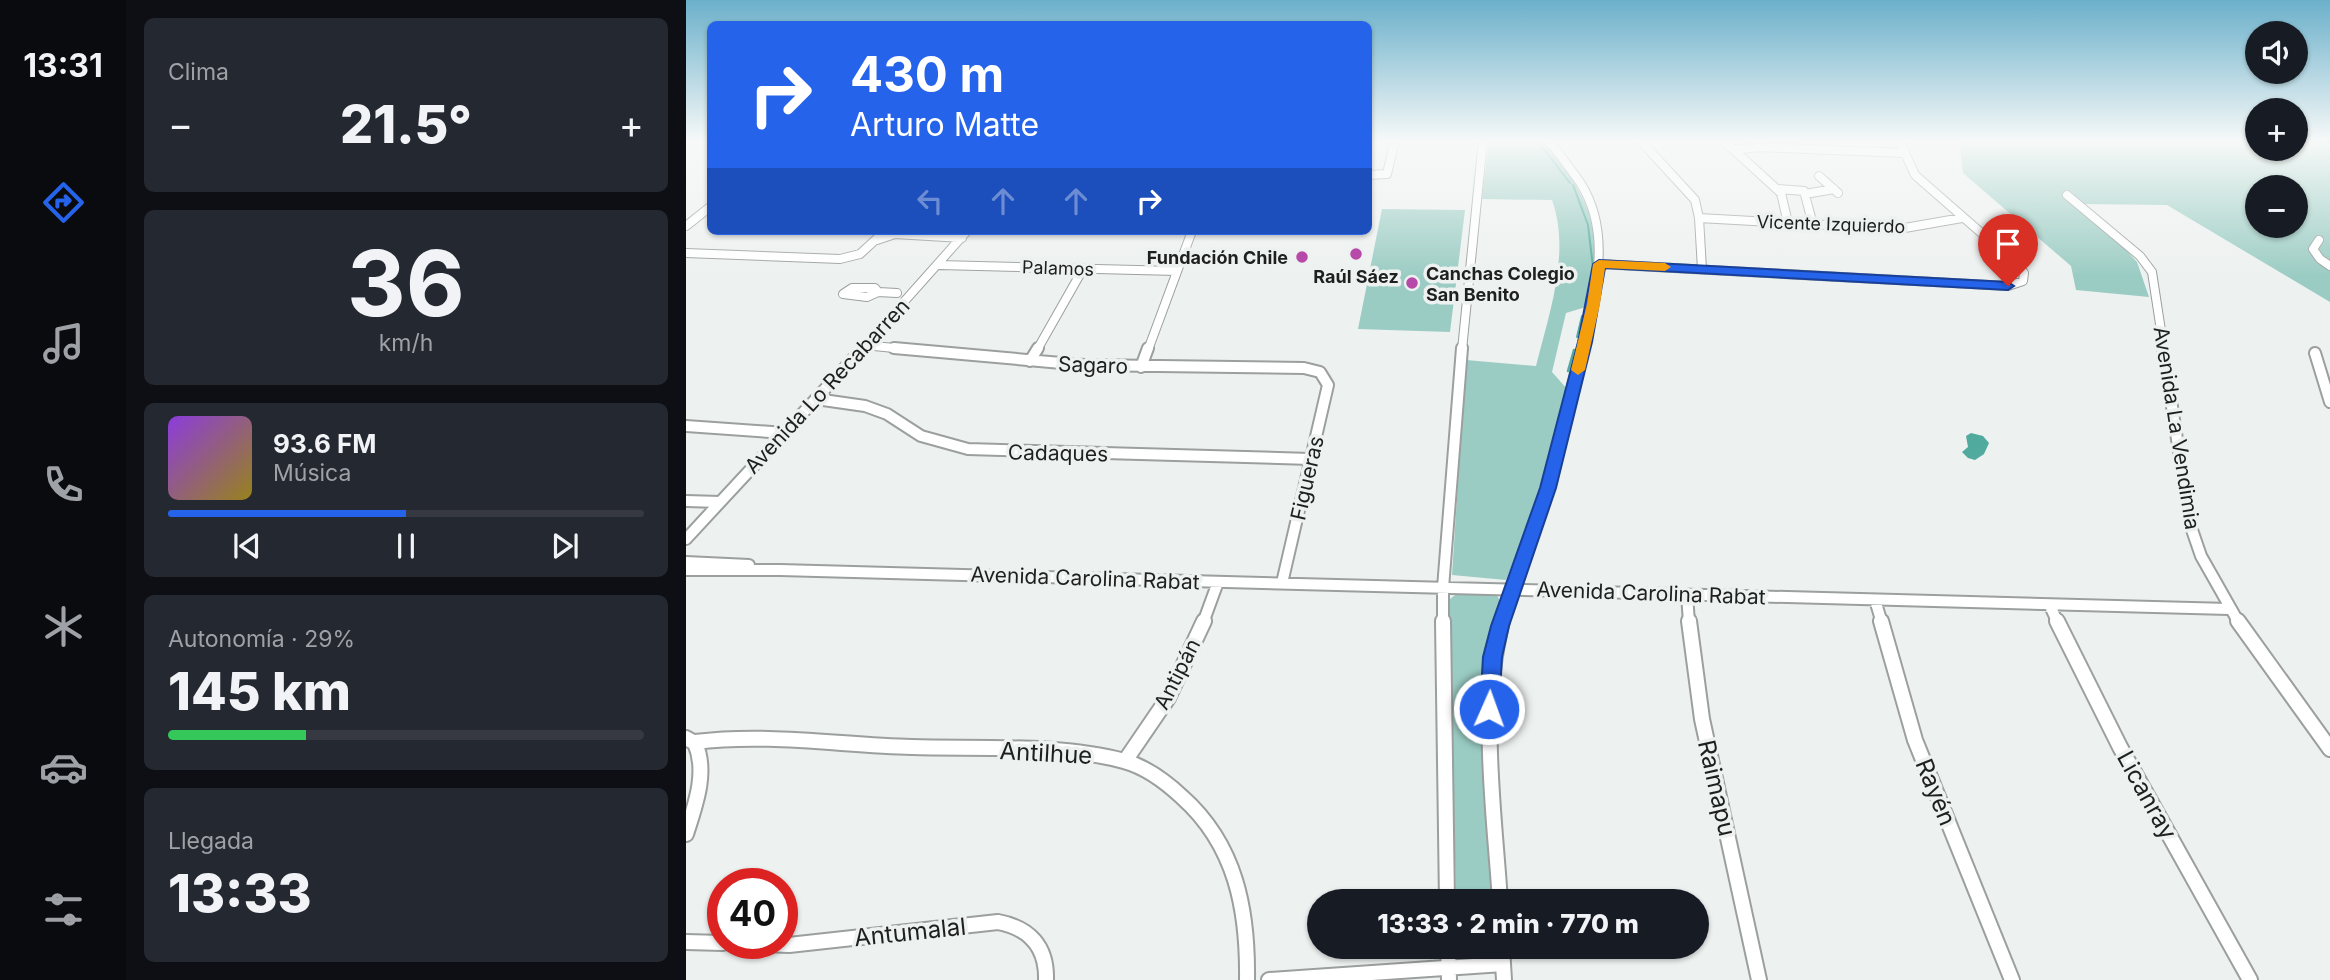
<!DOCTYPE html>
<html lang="es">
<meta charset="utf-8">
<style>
body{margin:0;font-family:Inter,sans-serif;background:#242831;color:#f1f3f6;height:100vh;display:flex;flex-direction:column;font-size:26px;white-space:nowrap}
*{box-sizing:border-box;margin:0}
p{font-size:23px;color:#9ea1a6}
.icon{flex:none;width:38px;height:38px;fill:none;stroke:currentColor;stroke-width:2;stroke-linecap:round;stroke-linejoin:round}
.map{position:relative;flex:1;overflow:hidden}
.drawer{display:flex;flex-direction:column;gap:18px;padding:18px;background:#0d0f14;width:560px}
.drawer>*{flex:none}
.banner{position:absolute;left:21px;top:21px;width:665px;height:214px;border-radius:10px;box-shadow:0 2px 5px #0004;background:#2563eb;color:#fff;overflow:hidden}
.buttons{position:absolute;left:1559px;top:21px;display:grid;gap:14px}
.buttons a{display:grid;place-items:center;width:63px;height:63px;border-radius:50%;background:#171b24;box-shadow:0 2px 5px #0004;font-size:35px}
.speed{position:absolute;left:21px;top:868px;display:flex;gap:14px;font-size:35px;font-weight:700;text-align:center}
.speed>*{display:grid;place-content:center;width:91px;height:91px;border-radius:50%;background:#171b24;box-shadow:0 2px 5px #0004;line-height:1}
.speed .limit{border:10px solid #d22;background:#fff;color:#111}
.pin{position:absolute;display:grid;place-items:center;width:60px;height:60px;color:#fff;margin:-72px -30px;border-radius:50% 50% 50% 0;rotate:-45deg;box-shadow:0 0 7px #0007}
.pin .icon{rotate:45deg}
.me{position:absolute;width:77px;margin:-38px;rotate:2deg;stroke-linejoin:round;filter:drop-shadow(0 0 5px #0008)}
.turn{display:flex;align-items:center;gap:24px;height:147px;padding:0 28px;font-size:32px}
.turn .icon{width:91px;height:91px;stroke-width:2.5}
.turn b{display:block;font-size:49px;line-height:60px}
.lanes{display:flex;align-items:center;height:66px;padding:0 28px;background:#0003;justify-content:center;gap:35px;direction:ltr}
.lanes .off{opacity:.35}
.big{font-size:52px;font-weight:800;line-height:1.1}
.drawer .widget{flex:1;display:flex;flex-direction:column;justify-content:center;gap:10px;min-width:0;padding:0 24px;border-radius:10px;background:#242831}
.drawer .dial{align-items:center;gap:0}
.dial b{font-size:91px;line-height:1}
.song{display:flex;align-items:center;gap:21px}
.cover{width:84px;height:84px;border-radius:10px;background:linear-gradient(135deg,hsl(270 70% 55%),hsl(50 70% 35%))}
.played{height:7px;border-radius:4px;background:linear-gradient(90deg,#2563eb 50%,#363941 50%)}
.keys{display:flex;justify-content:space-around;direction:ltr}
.heat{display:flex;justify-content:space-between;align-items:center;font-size:38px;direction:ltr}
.charge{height:10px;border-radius:5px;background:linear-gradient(90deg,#34c759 29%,#363941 0)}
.trip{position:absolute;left:621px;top:889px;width:402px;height:70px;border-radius:35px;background:#171b24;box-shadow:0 2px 5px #0004;font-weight:800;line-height:70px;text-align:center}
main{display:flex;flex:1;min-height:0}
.dock{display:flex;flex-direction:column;width:126px;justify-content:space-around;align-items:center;background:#090b0e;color:#9ea1a6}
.dock .icon{width:49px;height:49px}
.dock .active{color:#2563eb}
.dock b{font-size:32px;color:#f1f3f6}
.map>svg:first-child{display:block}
</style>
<main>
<nav class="dock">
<b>13:31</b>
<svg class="icon active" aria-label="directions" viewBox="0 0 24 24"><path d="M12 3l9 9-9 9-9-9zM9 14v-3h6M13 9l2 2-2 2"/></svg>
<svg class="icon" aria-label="music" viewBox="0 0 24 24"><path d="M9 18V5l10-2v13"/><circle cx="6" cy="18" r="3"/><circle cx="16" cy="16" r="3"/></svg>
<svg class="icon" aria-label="phone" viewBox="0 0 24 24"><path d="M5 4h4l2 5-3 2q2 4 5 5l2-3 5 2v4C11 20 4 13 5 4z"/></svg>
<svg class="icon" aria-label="climate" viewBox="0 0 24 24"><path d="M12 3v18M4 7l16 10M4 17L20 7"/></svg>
<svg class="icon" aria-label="car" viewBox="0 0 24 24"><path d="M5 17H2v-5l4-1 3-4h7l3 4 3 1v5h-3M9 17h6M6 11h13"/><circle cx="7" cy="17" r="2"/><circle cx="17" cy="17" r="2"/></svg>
<svg class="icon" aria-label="filters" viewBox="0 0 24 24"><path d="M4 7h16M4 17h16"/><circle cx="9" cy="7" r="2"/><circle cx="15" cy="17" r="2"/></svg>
</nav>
<section class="drawer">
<div class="widget"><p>Clima</p>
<div class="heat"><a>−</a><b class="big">21.5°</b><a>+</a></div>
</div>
<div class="widget dial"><b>36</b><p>km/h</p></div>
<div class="widget">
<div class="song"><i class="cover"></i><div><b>93.6 FM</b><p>Música</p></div></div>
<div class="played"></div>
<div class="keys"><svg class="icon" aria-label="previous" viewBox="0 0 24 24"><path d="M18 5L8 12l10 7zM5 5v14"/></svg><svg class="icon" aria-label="pause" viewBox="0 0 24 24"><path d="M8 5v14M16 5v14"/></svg><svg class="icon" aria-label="next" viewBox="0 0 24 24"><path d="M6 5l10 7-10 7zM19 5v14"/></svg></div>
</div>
<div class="widget"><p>Autonomía · 29%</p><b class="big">145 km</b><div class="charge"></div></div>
<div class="widget"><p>Llegada</p><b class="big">13:33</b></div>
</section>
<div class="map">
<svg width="1644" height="980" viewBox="0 0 1644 980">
<rect width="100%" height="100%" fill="#edf1f0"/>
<path fill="#9accc3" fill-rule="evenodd" d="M803 140H858C908 206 915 224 903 306L880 313 866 372 882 390 849 506 820 580 766 575 780 360 850 366C863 314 885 253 866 200L796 199Z
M1273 140H1571L1572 149H1610V140H1644V302L1481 205 1397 204 1451 262 1463 297 1390 290 1385 266 1277 173ZM1572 187H1610V226H1572Z
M696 209 779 210 764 332 672 329Z
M769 595H811L815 603 799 669 798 703 808 901H770L763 600Z"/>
<path fill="#50aa9d" d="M1285 433 1297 436 1303 443 1298 454 1289 460 1282 458 1276 452 1282 447 1280 436Z"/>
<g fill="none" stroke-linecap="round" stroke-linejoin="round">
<path stroke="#50aa9d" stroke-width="2" d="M851 140 884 183
M887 185 902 225 907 267
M891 337 896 316"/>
<path stroke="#50aa9d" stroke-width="2.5" d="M882 371 888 350"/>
<g stroke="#9b9f9e" stroke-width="10">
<path id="minor-far2" d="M862 140C873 154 885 169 895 184 927 235 908 295 897 350
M954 140 1009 200 1013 218 1016 269
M1037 140 1095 193 1102 223
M1049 150 1072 147 1218 153
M682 175 701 174 709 140
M1133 176 1152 193
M1092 189 1118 191 1127 225
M1119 194 1148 189
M1381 195 1454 256 1466 272 1478 350
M1013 218 1213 229 1276 218
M0 226 24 207
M191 240 209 234 276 238
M1633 240 1627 249 1634 259 1644 266
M0 253 154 259 174 254 199 231
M913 264 1322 286 1337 281 1338 273 1332 265 1229 175 1213 140
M253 265 491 271
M166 288H189L192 292 181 297 157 294Z
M192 292 211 293
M178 345 228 350
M175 350 281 231
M351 350 397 269
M462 350 506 231
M776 350 797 140"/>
</g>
<g stroke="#9b9f9e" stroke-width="14">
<path id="minor-far1" d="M208 348 398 365 618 368 634 372 642 385 596 583
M1477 348 1504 524 1515 556 1553 623
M1629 353 1644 402
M344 361 352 348
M455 367 462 348
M130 399 179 406 201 414 235 436 282 449 625 459
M0 426 99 433
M0 501 34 502
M0 539 177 348
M0 562 63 565
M0 570H94L1543 609
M1001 594 1003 623
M1189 600 1196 623
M1364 606 1372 623
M517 623 532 582
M757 623V588L776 348
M816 623 862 487 897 348"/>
</g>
<g stroke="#9b9f9e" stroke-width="18">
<path id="minor" d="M757 621 761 901
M1003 621 1016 719 1073 980
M1195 621 1229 740 1326 980
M1371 621 1434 747 1564 980
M1552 621 1644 749
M0 738 9 743C22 772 9 806 0 834
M9 742C82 733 153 745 226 747 290 749 377 744 438 761 460 767 479 781 496 797 550 845 562 910 561 980
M439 761 482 698 518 621
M814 901C808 808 793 712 816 621
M0 942 37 943
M49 943 103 945 312 922C344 928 361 947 360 980
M762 947 763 980
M816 947 818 980
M583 980 817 964"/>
</g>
<use href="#minor-far2" stroke="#fff" stroke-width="8"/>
<use href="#minor-far1" stroke="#fff" stroke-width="10"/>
<use href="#minor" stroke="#fff" stroke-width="14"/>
</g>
<linearGradient id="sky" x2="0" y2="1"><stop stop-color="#6bb0ca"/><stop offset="0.51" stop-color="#f7f9f8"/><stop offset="1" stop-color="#f7f9f8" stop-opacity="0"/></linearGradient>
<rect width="1644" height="277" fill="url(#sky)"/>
<path fill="#2563eb" stroke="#184099" stroke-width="2" d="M913 260 1322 282 1328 286 1322 290 919 268 906 342 870 488 823 626 816 657 813 709 810 715 803 717 796 715 794 709 797 657 805 626 854 488 892 342 907 264Z"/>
<path fill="#f59e0b" d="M913 260 979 263 985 267 979 271 919 268 914 304 899 370 892 375 885 370 901 304 907 264Z"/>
<g fill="#b74aa9" stroke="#edf1f0" stroke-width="2.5">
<circle cx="670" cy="254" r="7"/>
<circle cx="616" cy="257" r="7"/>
<circle cx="726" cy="283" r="7"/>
</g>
<g text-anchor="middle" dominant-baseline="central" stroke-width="7" stroke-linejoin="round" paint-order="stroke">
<g font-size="18" fill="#1e201f" stroke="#edf1f0">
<text transform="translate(1145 224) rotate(2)">Vicente Izquierdo</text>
<text transform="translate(372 268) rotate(2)">Palamos</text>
</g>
<g font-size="18" font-weight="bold" fill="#1e201f" stroke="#edf1f0" text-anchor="end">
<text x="602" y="257">Fundación Chile</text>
<text x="740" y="273" text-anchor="start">Canchas Colegio<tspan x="740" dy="21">San Benito</tspan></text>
<text x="670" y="276" text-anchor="middle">Raúl Sáez</text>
</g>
<g font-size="21" fill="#1e201f" stroke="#edf1f0">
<text transform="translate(407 365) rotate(2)">Sagaro</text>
<text transform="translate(141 386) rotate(-47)">Avenida Lo Recabarren</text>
<text transform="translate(1491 428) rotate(81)">Avenida La Vendimia</text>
<text transform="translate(372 453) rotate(1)">Cadaques</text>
<text transform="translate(621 478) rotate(-77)">Figueras</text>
<text transform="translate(399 578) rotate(2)">Avenida Carolina Rabat</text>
<text transform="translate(965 593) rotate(2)">Avenida Carolina Rabat</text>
<text transform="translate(491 674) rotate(-63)">Antipán</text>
</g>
<g font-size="24" fill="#1e201f" stroke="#edf1f0">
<text transform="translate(360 753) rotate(3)">Antilhue</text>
<text transform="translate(1031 788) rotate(77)">Raimapu</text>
<text transform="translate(1250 792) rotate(68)">Rayén</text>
<text transform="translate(1461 795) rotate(61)">Licanray</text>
<text transform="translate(224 932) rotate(-6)">Antumalal</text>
</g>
</g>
</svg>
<div class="buttons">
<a><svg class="icon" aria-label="sound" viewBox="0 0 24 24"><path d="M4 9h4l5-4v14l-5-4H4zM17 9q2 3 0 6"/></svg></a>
<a>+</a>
<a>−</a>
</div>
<div class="speed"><div class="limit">40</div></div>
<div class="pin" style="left:1322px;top:286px;background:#d93025"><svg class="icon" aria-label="arrive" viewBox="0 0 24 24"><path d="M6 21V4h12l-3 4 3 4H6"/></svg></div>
<svg class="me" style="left:803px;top:709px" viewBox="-20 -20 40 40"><circle r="17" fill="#2563eb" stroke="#fff" stroke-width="3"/><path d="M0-11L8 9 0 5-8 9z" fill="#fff"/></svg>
<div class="trip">13:33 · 2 min · 770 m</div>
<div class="banner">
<div class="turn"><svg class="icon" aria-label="right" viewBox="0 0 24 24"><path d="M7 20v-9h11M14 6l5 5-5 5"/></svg><div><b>430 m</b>Arturo Matte</div></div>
<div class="lanes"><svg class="icon off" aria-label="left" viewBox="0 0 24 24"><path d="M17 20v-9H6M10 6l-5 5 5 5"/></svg><svg class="icon off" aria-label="ahead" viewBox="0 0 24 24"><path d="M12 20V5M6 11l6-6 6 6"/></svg><svg class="icon off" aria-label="ahead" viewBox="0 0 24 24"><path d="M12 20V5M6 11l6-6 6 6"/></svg><svg class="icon" aria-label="right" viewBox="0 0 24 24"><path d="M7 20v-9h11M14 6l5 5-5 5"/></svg></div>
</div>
</div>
</main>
